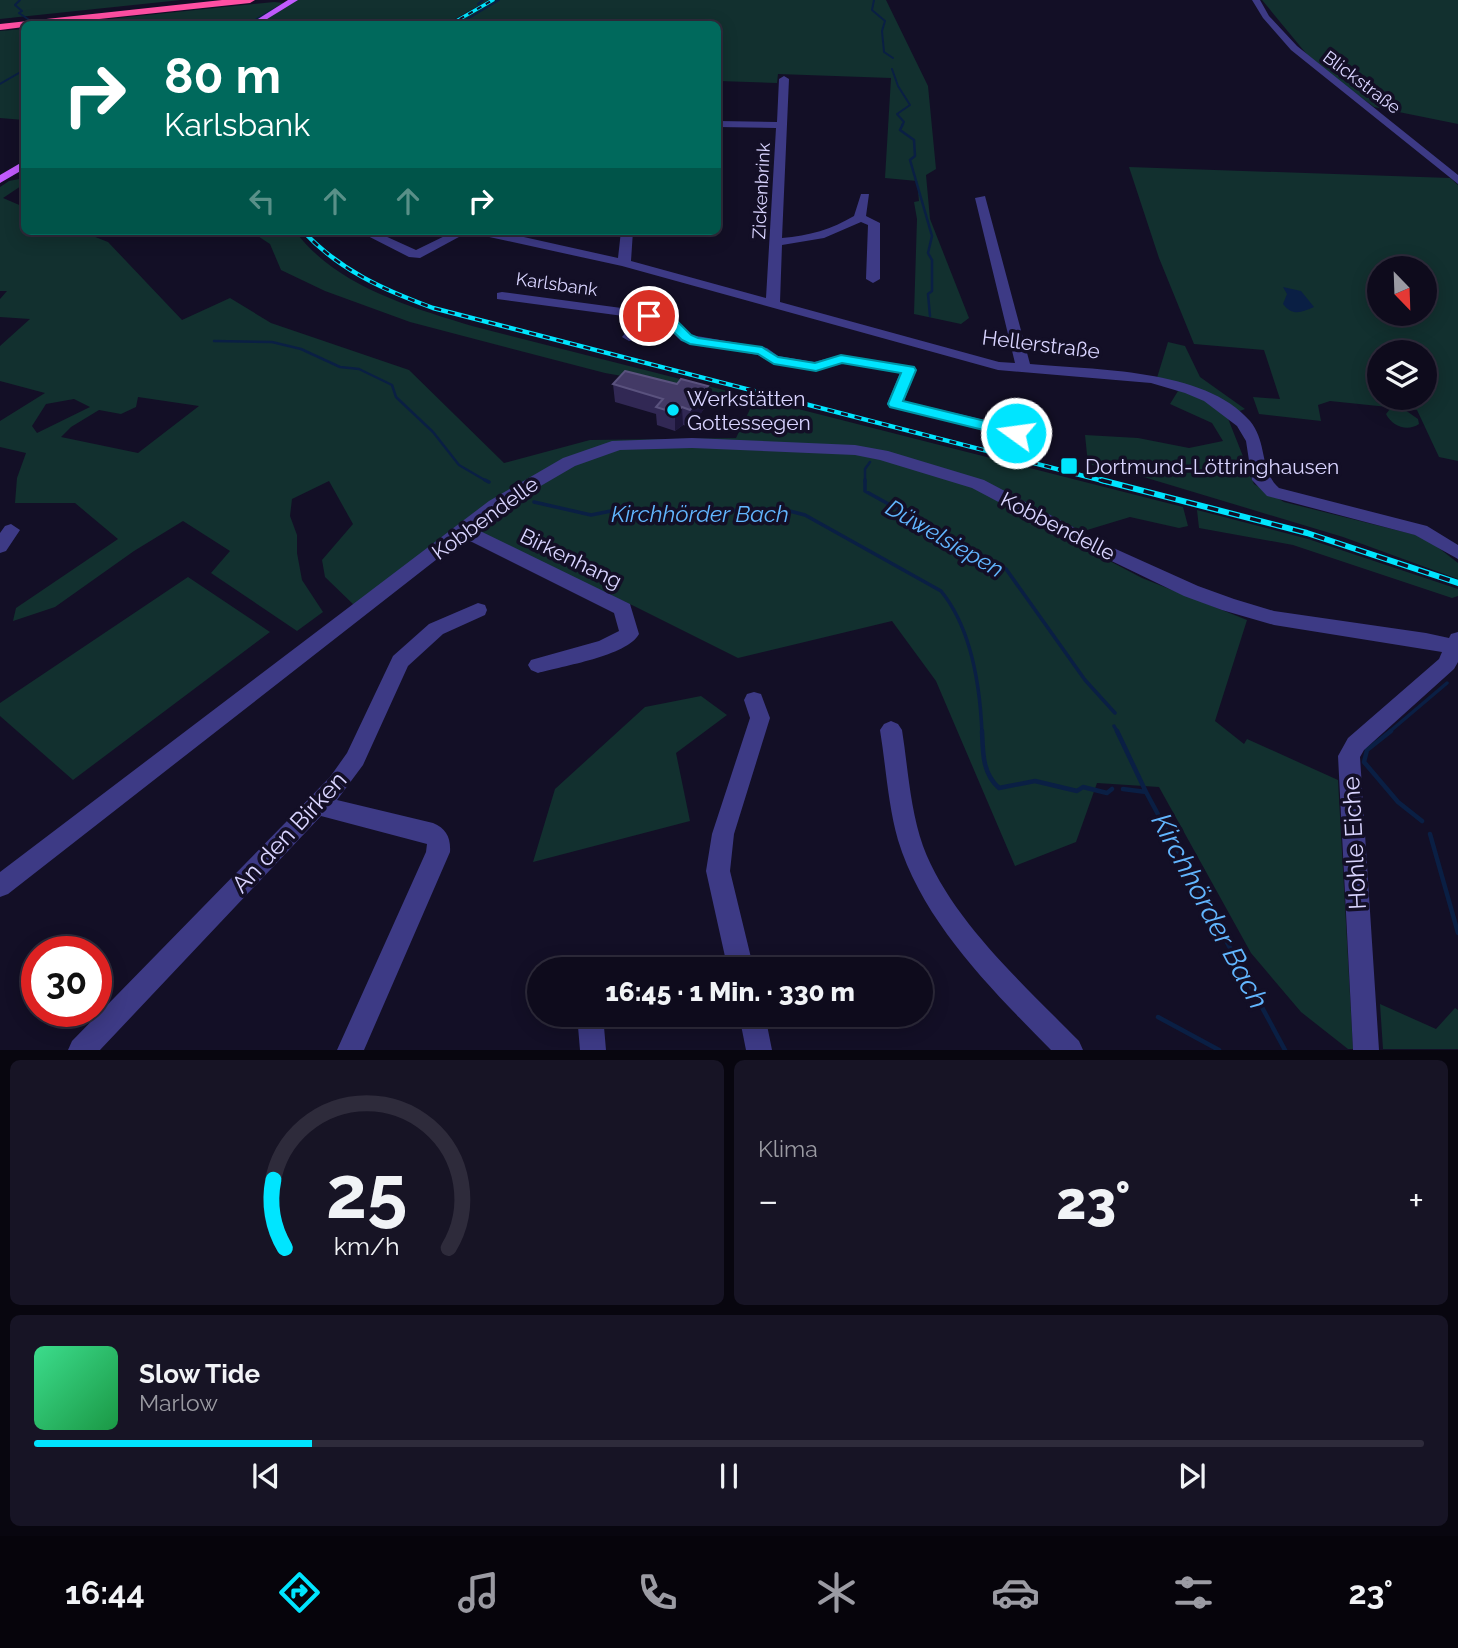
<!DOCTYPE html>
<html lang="de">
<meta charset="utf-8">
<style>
body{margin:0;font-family:Raleway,sans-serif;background:#171425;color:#f1f3f6;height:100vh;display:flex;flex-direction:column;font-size:26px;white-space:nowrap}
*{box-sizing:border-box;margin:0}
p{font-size:23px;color:#9b9ba3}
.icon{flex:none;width:38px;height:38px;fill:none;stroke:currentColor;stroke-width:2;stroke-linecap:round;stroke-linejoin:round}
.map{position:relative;height:1050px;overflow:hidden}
.panel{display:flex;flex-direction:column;gap:10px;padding:10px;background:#08060f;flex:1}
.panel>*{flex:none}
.banner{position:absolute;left:21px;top:21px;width:700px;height:214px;border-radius:10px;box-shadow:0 4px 18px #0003,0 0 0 2px #2e2b3b;background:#00695c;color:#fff;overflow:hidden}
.needle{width:46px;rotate:157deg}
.fabs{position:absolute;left:1367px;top:256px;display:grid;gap:14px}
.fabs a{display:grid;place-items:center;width:70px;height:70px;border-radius:50%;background:#0e0b1c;box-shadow:0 4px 18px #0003,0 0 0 2px #2e2b3b;font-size:35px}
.speed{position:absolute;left:21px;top:936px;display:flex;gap:14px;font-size:35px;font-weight:700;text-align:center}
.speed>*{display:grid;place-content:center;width:91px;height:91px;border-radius:50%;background:#0e0b1c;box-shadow:0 4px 18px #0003,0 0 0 2px #2e2b3b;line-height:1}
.speed .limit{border:10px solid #d22;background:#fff;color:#111}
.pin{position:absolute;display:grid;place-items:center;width:60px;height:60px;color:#fff;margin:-30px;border:4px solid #fff;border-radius:50%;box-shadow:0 2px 7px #0007}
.me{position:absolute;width:77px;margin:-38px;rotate:284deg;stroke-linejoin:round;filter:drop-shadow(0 0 5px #0008)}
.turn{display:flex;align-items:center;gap:24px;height:147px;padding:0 28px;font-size:32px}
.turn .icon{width:91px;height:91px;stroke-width:2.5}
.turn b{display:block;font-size:49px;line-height:60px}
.lanes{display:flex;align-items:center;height:66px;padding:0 28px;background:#0003;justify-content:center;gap:35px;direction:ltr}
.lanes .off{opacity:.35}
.big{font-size:52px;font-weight:800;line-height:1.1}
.panel .card{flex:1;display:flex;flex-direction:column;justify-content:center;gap:10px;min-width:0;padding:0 24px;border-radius:10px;background:#171425}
.panel .dial{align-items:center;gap:0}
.dial svg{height:182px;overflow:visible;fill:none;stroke:#2e2b3b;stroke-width:7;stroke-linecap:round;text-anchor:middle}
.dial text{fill:#f1f3f6;stroke:none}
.song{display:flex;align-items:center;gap:21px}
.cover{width:84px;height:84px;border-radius:10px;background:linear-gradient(135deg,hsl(150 70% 55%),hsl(140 70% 35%))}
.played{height:7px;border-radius:4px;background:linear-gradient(90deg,#00e5ff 20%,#2e2b3b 20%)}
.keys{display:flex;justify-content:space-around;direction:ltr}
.heat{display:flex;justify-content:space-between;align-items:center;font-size:38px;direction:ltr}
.panel .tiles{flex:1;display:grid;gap:10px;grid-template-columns:1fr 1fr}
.card:last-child{grid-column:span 2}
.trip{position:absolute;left:527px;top:957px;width:406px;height:70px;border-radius:35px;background:#0e0b1c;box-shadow:0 4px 18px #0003,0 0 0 2px #2e2b3b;font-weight:800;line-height:70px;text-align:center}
.tabs{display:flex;height:112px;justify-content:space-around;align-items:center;background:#06040b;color:#9b9ba3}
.tabs .icon{width:49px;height:49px}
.tabs .current{color:#00e5ff}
.tabs b{font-size:32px;color:#f1f3f6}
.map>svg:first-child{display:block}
</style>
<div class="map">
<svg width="1458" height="1050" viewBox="0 0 1458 1050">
<rect width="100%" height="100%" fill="#130f26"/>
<path fill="#12302f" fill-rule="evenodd" d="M0 0H181L0 19Z
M294 0H489L446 24H254Z
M496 0H886L928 86 936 169 926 175 930 219 969 318 961 324 914 314 917 219 914 202 919 201 917 181 885 178 891 78 778 74 777 83 718 81V24H454Z
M1262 0H1458V124L1374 107 1314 63Z
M274 2 284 3 249 24H60Z
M24 29V120L0 118V31Z
M1129 167 1450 178 1458 185V461L1439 457 1417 410 1330 401 1318 405 1321 421 1259 414 1253 397 1280 399 1264 350 1194 344 1159 258ZM1379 268H1424V313H1379ZM1379 352H1424V397H1379Z
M24 178V184L3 198 24 207V231H80L108 242 182 320 230 298 271 323 409 370 504 463 590 440 736 438 752 405 679 386 605 373 410 322 325 291 281 270 270 244 250 231H295C336 286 410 307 472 326L1183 507 1188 526 1179 528 1130 517 1064 537 1142 578 1247 620 1215 721 1244 744 1247 739 1338 780 1353 1049H1348L1301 1012 1251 953 1159 787 1097 783 1076 842 1015 866 936 681 892 621 738 658 634 606 460 527 355 606 325 577 322 560 353 524 329 481 292 499 290 516 297 535V553L302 580 323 612 297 631 211 573 230 551 183 521 134 551 55 607 13 621 16 608 118 539 75 503H15L17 478 26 453 0 447V421L45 393 0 381V346L30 319 0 317V299L7 291H0V187L9 181ZM138 397 199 406 138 453 61 437 71 427 99 410 121 414 136 407ZM74 399 90 407 37 433 32 426 46 404Z
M1168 342 1185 346 1200 377 1245 409 1227 416 1254 484 1284 502 1416 535 1435 545 1458 563V579L1343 537 1147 478 1088 464 1085 435 1138 438 1189 448 1223 441 1212 423 1170 404 1178 391 1156 381Z
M1390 409 1405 410 1418 419 1419 424C1407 432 1392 426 1386 414Z
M1197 510 1308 539 1458 589V596L1452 598 1293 545 1199 528Z
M188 577 270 632 73 780 0 716V703Z
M701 696 727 715 676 753 690 821 533 862 555 789 645 707Z
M1380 1004 1436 1029 1455 1008 1458 1010V1049H1383Z"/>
<path fill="#0a1f44" d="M1283 287 1301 291 1314 307C1302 312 1293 317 1283 304L1287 294Z"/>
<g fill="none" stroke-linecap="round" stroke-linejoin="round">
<path stroke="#0a1f44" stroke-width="2" d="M20 0 15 5 22 11 19 13 35 24
M874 0 872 10 885 21 882 31 884 52 893 58
M478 4 483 0
M248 24 278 7
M459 24 499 0
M892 69 898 86 910 105 897 114 904 122 902 125
M0 84 24 70"/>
<path stroke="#0a1f44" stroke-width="2.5" d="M903 124 900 130 914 140 915 156 910 160 932 236 928 253 932 260V291L928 294 930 316
M214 341 272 342 301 349 340 367 359 369 392 385 396 397 433 432 459 465 488 482
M865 482V469L870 462"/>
<path stroke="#0a1f44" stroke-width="3.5" d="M485 480 489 482
M865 480V491L1006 569 1085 680 1115 713
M534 502 591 515 616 510 678 512 782 509 805 515 941 591C972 629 980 685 982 733
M1114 726 1118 733
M1388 733 1447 683"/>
<path stroke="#0a1f44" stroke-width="4.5" d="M982 731C983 752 982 773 999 788L1035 781 1077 791 1083 787 1107 793 1112 789
M1117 731 1146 792
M1391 731 1367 750 1364 762 1398 802 1422 821
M1123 789 1146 792 1285 1050
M1430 834 1458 933
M1158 1017 1219 1050"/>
<path fill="#3d3a85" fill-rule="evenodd" d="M1252 0H1260L1269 16 1297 46 1458 175V184L1291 50 1263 18Z
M784 76 789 79 782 238C809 236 832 229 854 216L861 194H869L866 216 880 223V279L873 283 866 279 868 225 861 222 824 238 782 245 780 302 999 362 1015 363 975 198 985 196 1030 364C1093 370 1205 368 1250 421 1268 443 1259 470 1279 488L1427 526 1458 545V559L1415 535 1267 496 1252 480 1246 441 1237 426 1204 401 1185 393 1151 383 998 370 622 266 480 235 474 231H497L618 258 621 231H633L631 261 766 298 776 128 718 127V121L777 122 779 79Z
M358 231H374L416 250 455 231H470L420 258 409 257Z
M502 292 666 314 671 315 691 335 767 348 778 356 814 362 841 355 914 367 916 370 904 401 1047 435 1049 439 1041 444 890 407 887 404 900 373 842 363 815 371 774 364 758 355 681 341 662 322 652 320 634 340 629 341 622 337 638 318 497 299V293Z
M692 438 855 445 888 451 984 480 1109 546 1198 586 1234 599 1274 611 1426 633 1449 638 1451 634 1458 632V662L1454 669 1364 750 1360 757 1379 1050H1353L1338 756 1348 738 1439 659 1442 652 1274 625 1222 610 1184 596 1097 554 972 488 880 460 855 455 692 448 620 450 575 466 501 509 476 529 630 604 639 634C627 656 562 666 538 673L531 670 528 665 531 660 599 641 619 631 614 613 464 538 8 894 0 897V872L489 501 563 458 612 441Z
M11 524 20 530 6 551 0 553V533L5 526Z
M478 603 485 605 487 610 485 615 443 634 408 666 363 765 337 800 433 823C446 828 451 838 450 852L364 1050H337L426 852 427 844 321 816 100 1050H68L72 1041 330 777 347 753 393 656 429 624Z
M754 692 761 694 770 718 734 834 730 871 754 970H728L706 871 712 834 750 718 744 700 747 694Z
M891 721 898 724 902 730C908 768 910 809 923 846 950 919 1025 986 1079 1041L1083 1050H1051C992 990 923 922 898 840 888 805 886 767 880 730L884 724Z
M577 1015H603L606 1050H580Z
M739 1015H765L772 1050H746Z"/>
<path fill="#c25bff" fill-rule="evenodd" d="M288 0H298L259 24H250Z
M24 161V169L0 183V175Z"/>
<path fill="#ff4fa3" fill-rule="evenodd" d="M222 0H255L250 3 52 24H24V27L0 30V24Z"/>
<g stroke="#00e5ff" stroke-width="3.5">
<path id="rail-far2" d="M451 24 493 0"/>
</g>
<g stroke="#00e5ff" stroke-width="4.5">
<path id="rail-far1" d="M303 231C339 270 384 290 433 308L1107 482"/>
</g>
<g stroke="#00e5ff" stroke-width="6">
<path id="rail" d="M1101 480 1307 533 1458 583"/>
</g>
<use href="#rail-far2" stroke="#130f26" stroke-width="2" stroke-dasharray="5" stroke-linecap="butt"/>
<use href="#rail-far1" stroke="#130f26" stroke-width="2.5" stroke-dasharray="7" stroke-linecap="butt"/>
<use href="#rail" stroke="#130f26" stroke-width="3.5" stroke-dasharray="11" stroke-linecap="butt"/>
</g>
<path fill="#312854" d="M613 384H677L708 386V403L691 427 683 425 675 431 657 425 656 414 615 402Z"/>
<path fill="#1d163a" d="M708 386V403L691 427 690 410Z
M682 407 683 425 675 431V413Z"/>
<path fill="#433a66" stroke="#5a527e" stroke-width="2" d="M625 371 677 384 681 379 708 386 690 410 682 407 675 413 656 407 663 399 613 384Z"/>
<path fill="#00e5ff" stroke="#0095a6" stroke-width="2" d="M649 312 671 315 691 335 698 338 762 347 778 357 815 363 841 355 914 367 916 370 903 401 1022 430 1024 433 1016 438 890 407 888 404 901 373 842 363 816 371 774 364 758 354 690 344 682 340 662 321 645 318V313Z"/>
<g fill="#00e5ff" stroke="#130f26" stroke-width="2.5">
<circle cx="673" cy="410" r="7"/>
<rect x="1060" y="457" width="18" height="18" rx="3.5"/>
</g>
<g text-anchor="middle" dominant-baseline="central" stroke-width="7" stroke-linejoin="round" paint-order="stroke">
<g font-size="18" fill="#d9d4ff" stroke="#130f26">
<text transform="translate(1362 82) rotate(37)">Blickstraße</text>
<text transform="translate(761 191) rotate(-87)">Zickenbrink</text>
<text transform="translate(557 284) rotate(8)">Karlsbank</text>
</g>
<g font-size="21" fill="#d9d4ff" stroke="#130f26">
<text transform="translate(1041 344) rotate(7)">Hellerstraße</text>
<text transform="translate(485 518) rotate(-36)">Kobbendelle</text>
<text transform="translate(1058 526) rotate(27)">Kobbendelle</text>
<text transform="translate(571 558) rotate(26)">Birkenhang</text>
</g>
<g font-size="21" fill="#d9d4ff" stroke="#130f26" text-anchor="start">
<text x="687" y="398">Werkstätten<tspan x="687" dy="24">Gottessegen</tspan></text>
<text x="1085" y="466">Dortmund-Löttringhausen</text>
</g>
<g font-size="23" font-style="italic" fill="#62b6ff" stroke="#130f26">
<text x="700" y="513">Kirchhörder Bach</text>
<text transform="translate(945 538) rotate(30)">Düwelsiepen</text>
</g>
<g font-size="24" fill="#d9d4ff" stroke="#130f26">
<text transform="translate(289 832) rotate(-47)">An den Birken</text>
<text transform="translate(1354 843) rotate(-93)">Hohle Eiche</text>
</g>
<g font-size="28" font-style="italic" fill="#62b6ff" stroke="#130f26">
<text transform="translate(1210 911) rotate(62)">Kirchhörder Bach</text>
</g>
</g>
</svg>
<div class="fabs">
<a><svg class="needle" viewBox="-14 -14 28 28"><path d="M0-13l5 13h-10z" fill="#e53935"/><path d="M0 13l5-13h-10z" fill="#9b9ba3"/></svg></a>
<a><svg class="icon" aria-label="layers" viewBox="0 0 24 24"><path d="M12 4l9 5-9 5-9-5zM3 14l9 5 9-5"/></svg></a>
</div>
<div class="speed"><div class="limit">30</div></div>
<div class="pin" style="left:649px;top:316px;background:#d93025"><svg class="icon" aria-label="arrive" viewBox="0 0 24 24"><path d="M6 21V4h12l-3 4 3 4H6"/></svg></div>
<svg class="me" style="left:1016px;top:433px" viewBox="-20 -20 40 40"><circle r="17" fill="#00e5ff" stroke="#fff" stroke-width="3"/><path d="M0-11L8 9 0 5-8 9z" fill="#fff"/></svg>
<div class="trip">16:45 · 1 Min. · 330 m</div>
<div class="banner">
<div class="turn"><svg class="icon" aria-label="right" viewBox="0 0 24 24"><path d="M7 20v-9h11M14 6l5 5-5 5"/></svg><div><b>80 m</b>Karlsbank</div></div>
<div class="lanes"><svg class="icon off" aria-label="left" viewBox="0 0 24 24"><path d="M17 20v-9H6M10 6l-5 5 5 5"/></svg><svg class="icon off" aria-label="ahead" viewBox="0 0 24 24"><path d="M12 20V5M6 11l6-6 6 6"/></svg><svg class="icon off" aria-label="ahead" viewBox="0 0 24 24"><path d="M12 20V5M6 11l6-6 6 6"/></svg><svg class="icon" aria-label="right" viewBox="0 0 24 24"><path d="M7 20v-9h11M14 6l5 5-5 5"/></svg></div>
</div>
</div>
<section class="panel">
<div class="tiles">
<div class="card dial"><svg viewBox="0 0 100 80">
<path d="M14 69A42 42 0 1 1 86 69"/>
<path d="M14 69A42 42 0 0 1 9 39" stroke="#00e5ff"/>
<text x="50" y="56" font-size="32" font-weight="700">25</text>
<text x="50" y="72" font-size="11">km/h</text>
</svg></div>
<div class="card"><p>Klima</p>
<div class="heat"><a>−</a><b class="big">23°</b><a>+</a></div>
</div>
<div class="card">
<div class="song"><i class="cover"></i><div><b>Slow Tide</b><p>Marlow</p></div></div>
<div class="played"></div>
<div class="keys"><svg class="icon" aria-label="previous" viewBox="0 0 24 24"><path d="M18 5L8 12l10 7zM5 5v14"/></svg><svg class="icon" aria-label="pause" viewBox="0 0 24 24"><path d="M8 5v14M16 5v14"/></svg><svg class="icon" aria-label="next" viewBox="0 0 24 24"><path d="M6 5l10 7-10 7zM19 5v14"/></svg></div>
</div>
</div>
</section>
<nav class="tabs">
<b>16:44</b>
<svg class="icon current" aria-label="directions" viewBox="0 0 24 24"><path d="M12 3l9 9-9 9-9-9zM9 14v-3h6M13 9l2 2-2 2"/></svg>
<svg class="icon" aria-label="music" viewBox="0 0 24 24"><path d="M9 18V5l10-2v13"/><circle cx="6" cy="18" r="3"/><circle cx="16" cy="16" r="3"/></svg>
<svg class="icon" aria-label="phone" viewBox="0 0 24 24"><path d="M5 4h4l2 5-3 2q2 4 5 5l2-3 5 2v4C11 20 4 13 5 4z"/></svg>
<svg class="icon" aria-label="climate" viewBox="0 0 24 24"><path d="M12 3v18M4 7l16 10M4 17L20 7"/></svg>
<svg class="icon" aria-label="car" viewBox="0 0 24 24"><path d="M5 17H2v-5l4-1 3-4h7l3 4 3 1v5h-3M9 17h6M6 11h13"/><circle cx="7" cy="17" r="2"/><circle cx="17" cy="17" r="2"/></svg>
<svg class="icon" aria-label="filters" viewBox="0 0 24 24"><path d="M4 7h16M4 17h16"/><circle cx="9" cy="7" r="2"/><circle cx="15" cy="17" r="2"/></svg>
<b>23°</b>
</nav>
